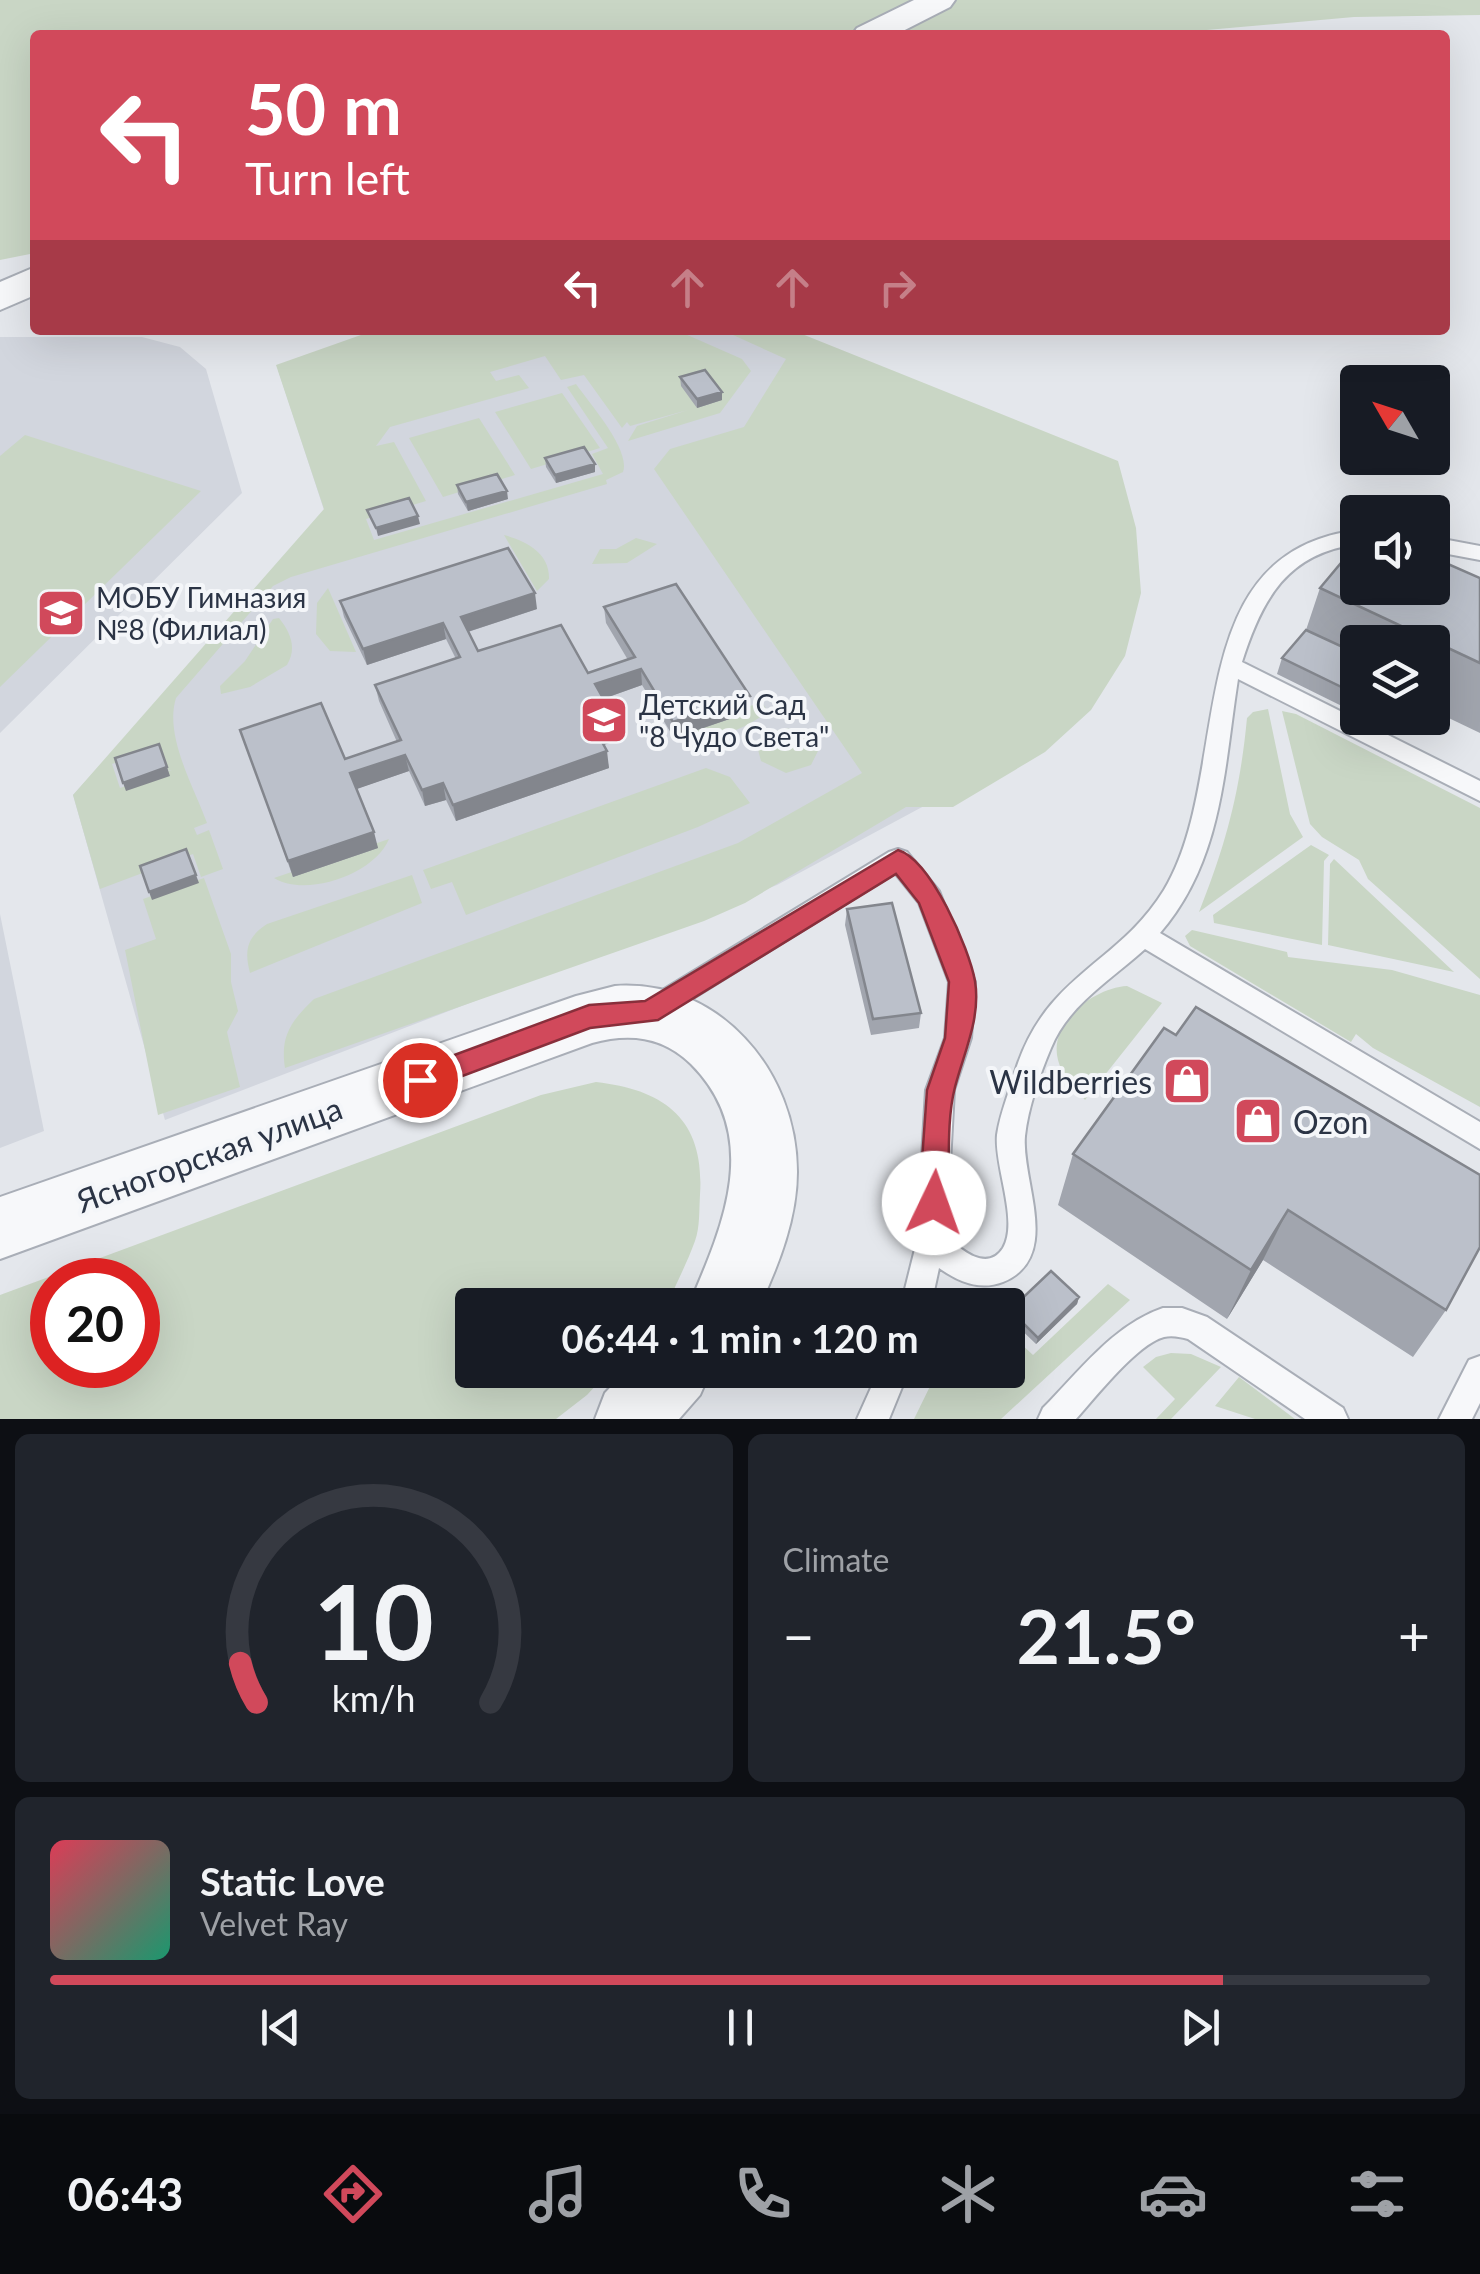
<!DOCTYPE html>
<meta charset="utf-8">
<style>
body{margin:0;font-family:Lato,sans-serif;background:#20242c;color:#f1f3f6;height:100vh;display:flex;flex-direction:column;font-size:38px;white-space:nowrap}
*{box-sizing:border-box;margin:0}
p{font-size:32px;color:#9ea1a6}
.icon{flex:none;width:55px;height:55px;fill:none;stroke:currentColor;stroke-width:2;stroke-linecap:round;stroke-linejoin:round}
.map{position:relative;height:1419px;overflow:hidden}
.details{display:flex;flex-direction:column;gap:15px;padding:15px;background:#0d0f14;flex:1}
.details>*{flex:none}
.top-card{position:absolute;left:30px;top:30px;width:1420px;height:305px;border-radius:10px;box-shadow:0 10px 40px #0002;background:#d1495b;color:#fff;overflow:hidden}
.needle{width:65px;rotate:309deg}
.buttons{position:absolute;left:1340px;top:365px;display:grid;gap:20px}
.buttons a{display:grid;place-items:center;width:110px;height:110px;border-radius:10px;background:#171b24;box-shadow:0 10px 40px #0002;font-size:50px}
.speed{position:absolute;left:30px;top:1258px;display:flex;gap:20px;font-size:50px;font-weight:700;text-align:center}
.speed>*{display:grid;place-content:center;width:130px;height:130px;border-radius:50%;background:#171b24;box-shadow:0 10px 40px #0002;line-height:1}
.speed .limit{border:15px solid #d22;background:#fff;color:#111}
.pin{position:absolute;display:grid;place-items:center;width:85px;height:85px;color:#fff;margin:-42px;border:5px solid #fff;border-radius:50%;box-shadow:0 2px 10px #0007}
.me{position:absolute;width:110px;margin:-55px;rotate:3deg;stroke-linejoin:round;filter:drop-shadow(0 0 8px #0008)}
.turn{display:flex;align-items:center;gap:35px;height:210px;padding:0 50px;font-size:45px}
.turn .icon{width:130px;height:130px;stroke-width:2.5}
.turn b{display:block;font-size:70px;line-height:85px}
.lanes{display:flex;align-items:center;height:95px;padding:0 50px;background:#0003;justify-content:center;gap:50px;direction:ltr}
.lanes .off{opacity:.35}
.big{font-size:75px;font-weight:700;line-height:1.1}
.details .tile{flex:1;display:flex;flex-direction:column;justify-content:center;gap:15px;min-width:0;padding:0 35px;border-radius:15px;background:#20242c}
.details .dial{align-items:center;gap:0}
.dial svg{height:260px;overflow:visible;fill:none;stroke:#363941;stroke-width:7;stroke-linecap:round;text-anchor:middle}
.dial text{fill:#f1f3f6;stroke:none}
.song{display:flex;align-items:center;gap:30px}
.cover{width:120px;height:120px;border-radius:15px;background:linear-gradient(135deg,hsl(350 70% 55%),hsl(160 70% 35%))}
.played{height:10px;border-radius:5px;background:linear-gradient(90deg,#d1495b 85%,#363941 85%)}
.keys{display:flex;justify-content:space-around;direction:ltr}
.heat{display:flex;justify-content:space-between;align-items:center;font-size:55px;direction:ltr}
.details .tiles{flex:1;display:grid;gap:15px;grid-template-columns:1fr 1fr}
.tile:last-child{grid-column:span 2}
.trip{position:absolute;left:455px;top:1288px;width:570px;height:100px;border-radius:10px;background:#171b24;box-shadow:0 10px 40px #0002;font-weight:700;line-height:100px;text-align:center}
.tabs{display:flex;height:160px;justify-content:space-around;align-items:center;background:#090b0e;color:#9ea1a6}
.tabs .icon{width:70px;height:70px}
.tabs .on{color:#d1495b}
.tabs b{font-size:45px;color:#f1f3f6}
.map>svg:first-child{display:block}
</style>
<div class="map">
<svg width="1480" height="1419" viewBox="0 0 1480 1419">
<rect width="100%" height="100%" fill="#e4e7ec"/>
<path fill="#d2d6de" d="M395 330H740L1085 466 1045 741 777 885 165 1120 73 795 326 516 278 370Z
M0 337H142L180 347 206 369 242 493 0 733Z
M0 914 44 1131 0 1148Z"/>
<path fill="#c9d6c5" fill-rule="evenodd" d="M0 0H1480V15L1354 17 1150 35H35V253L0 260Z
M375 330H676L742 359 751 371 720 413 628 441 637 426 688 410 630 426 627 422 622 428 584 375 561 380 545 356 490 372 496 381 519 375 529 388 390 427 376 446 394 442 426 501 366 519 374 540 603 474 592 454 608 448 567 387 576 384C590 404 631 450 623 472L606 480 607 484 291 577 273 586 176 698C164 736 194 787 207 823L194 828 197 835 209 830 223 869 201 877 193 854 100 889 73 795 324 509 276 365ZM155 749 164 771 172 770 120 788 112 764Z
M722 330H792L1118 461 1136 528 1141 593 1125 656 1091 710 1045 752 953 807H906L745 903 704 921 285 1068C280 1036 291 1021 314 999L738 843 862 773 654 469 670 449 744 427 786 359Z
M562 393 600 448 531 469 495 412Z
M479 418 515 475 443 497 409 438Z
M25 435 201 491 0 687V456Z
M504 535C526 541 550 553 549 579L537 591Z
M636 538 657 544 627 563 592 564 600 549H616Z
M328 588 356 652 330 651 316 634 317 603Z
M279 618C291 633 297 648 287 665L250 687 221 694 220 686 245 661 273 619Z
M762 702 768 712C745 729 709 744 681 740L676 731Z
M1268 709 1290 814 1303 837 1199 912C1226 844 1240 792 1247 718L1253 712Z
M1282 711 1296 714 1480 808V979L1368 879 1359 860 1322 837 1310 824Z
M787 728 812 738 818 751 811 765 786 773 761 761 757 746 767 733Z
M706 768 730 777 750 803 698 827 466 915 452 882 431 889 423 870Z
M389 839C375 874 306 898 274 878Z
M1311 845 1329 855 1324 861 1322 945 1214 923 1213 915Z
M1334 859 1454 972 1328 945 1330 864Z
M412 875 422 903 250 973C244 950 247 937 267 924Z
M204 878 231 954V982L238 1011 227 1032 240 1087 158 1115 125 950 156 939 143 899Z
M1192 930 1287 952 1288 957 1392 970 1480 995V1107L1373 1048 1356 1034 1351 1042 1190 946 1185 936Z
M1127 986 1162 1003 1085 1100C1076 1088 1061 1074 1058 1060 1048 1022 1094 988 1127 986Z
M596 1082C666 1090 705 1120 700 1195 699 1210 700 1227 695 1241 687 1263 676 1284 667 1305H472V1370H610L587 1395 556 1419H0V1295L541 1095ZM52 1280H138V1365H52Z
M1108 1284 1130 1300 1001 1419H914L938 1370H1008V1332L1033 1355Z
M1171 1353 1191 1354 1221 1367 1171 1419H1156L1175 1399 1143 1367 1156 1357Z
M1239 1377 1295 1419H1255L1215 1406Z"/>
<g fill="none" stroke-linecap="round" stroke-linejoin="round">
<g stroke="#a9aeb7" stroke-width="4">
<path id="service" d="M1358 530V544C1287 553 1262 599 1242 662L1480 781V801L1238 679C1224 768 1223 860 1160 933L1480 1122V1149L1145 949C1112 979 1068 1005 1051 1048 1040 1074 1028 1108 1025 1136 1021 1181 1063 1257 1003 1282 980 1291 959 1282 939 1268L931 1305H901L917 1241 926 1090 945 1038 949 982 919 903 895 873 661 1018 652 1021 643 1018 639 1010 643 1002 889 852 898 849 907 852 939 891 975 982 971 1038 954 1090 946 1236C960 1249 987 1273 1003 1248 1019 1221 994 1166 997 1135 1000 1113 1010 1090 1016 1069 1047 973 1118 965 1164 890 1235 772 1175 553 1358 530Z
M1432 537 1480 546V560L1432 551Z
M1163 1308H1182L1207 1317 1343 1408 1348 1419H1305L1188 1339C1181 1337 1172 1335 1164 1337 1137 1344 1095 1398 1076 1419H1038L1043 1408C1079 1372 1113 1325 1163 1308Z
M1480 1356V1403L1472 1419H1439L1469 1360Z
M879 1370H909L889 1419H857Z"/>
</g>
<g stroke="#a9aeb7" stroke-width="4">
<path id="tertiary" d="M914 0H955L950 7 895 35H852L857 28Z
M35 267V295L0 310V282Z
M615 986C719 979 797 1071 797 1172 797 1218 779 1264 760 1305H689C723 1226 763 1136 691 1064 662 1036 629 1033 592 1043L0 1259V1197L576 996Z
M627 1370H711L700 1395 679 1419H595L605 1393Z"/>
</g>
<use href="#service" fill="#f7f8fa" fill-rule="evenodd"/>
<use href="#tertiary" fill="#f7f8fa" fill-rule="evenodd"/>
</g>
<path fill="#a1a5ae" d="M680 377 722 392V400L697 408 681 386Z
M545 458 595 472 556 483 546 467Z
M457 485 508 499 468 511 458 494Z
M1480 578V733L1432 710V642H1358V714L1277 674 1282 658 1306 630 1320 588H1358Z
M340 601 537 609 468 632 478 651 588 673 628 660 606 623 604 607 750 696V712L674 738 642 685 603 699 617 723 618 740 604 745 609 768 456 821 446 800 425 806 409 771 356 789 378 848 293 877 240 730 345 759 397 742 379 701 375 685 456 659 446 639 367 665 344 617Z
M1364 718H1398L1388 730Z
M847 909 921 1013 919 1028 871 1035 845 925Z
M1164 1028 1446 1310 1413 1357 1263 1260 1227 1319 1058 1205 1073 1154Z
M1079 1297 1077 1304 1036 1344 1008 1317 1010 1310Z"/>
<path fill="#83868d" d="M722 392V400L697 408V399Z
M595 464V472L556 483 555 475Z
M507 491 508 499 468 511 466 502Z
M418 516 420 524 378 536 376 528Z
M535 593 537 609 464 633 461 617Z
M443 623 446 639 367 665 363 649Z
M641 669 642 685 597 701 595 684Z
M750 696V712L674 738 673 722Z
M617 723 618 740 597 747 596 731Z
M607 751 609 768 456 821 453 805Z
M405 755 409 771 354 790 350 773Z
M167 767 170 776 126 791 123 783Z
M443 783 446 800 425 806 422 790Z
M374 832 378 848 293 877 288 861Z
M196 875 199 883 152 900 149 892Z
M1288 1210 1263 1260 1227 1319 1251 1270Z
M1079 1297 1077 1304 1036 1344 1038 1338Z"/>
<path fill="#bbc0ca" stroke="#83868d" stroke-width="2.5" d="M705 370 722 392 697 399 680 377Z
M584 447 595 464 555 475 545 458Z
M497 474 507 491 466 502 457 485Z
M409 498 418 516 376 528 367 510Z
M1356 545 1358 588H1432V557L1480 578V663L1320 588Z
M508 548 535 593 461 617 478 651 561 625 588 673 635 657 604 607 676 584 750 696 673 722 641 669 595 684 617 723 596 731 607 751 453 805 443 783 422 790 405 755 350 773 374 832 288 861 240 730 321 703 345 759 401 740 375 685 460 657 443 623 363 649 340 601Z
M1306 630 1358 654V695L1282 658Z
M159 744 167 767 123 783 115 758Z
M186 849 196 875 149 892 140 866Z
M892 903 921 1013 873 1019 847 909Z
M1196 1007 1480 1175V1247L1446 1310 1288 1210 1251 1270 1073 1154 1164 1028 1176 1035Z
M1051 1271 1079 1297 1038 1338 1010 1310Z"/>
<path fill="#d1495b" stroke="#882f3b" stroke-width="2.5" d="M898 850C931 860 969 948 975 981 981 1018 964 1052 955 1087 946 1122 950 1166 948 1203L944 1213 934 1217 924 1213 919 1203 927 1090 945 1038 949 982 919 903 896 874 658 1020 590 1028 420 1092 411 1088 407 1080 411 1071 589 1005 645 1001Z"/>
<defs>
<g id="school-square" transform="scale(2.5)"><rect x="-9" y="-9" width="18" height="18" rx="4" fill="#d1495b" stroke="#f4f6f9"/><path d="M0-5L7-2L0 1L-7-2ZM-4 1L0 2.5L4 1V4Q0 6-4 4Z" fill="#fff"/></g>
<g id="shop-square" transform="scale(2.5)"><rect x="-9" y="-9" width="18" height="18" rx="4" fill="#d1495b" stroke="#f4f6f9"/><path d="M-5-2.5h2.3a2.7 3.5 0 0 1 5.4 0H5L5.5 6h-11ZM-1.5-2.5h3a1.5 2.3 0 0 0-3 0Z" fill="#fff"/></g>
</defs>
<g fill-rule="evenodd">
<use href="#school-square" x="61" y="613"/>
<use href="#school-square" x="604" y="720"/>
<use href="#shop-square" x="1187" y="1081"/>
<use href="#shop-square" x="1258" y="1121"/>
</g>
<g text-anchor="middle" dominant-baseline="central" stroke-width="8" stroke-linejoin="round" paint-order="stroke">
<g font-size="28" fill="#2b3445" stroke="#f4f6f9" text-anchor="start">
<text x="96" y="597">МОБУ Гимназия<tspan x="96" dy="32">№8 (Филиал)</tspan></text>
<text x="639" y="704">Детский Сад<tspan x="639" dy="32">"8 Чудо Света"</tspan></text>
</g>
<g font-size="32" fill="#2b3445" stroke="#f4f6f9" text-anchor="end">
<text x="1152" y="1081">Wildberries</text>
<text x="1293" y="1121" text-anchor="start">Ozon</text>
</g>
<g font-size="32" fill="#2b3445" stroke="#f4f6f9">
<text transform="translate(209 1154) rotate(-20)">Ясногорская улица</text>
</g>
</g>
</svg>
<div class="buttons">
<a><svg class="needle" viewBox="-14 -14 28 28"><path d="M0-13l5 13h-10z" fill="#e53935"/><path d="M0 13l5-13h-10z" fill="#9ea1a6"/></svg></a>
<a><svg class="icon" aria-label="sound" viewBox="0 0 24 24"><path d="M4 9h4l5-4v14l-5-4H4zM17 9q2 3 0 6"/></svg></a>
<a><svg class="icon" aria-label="layers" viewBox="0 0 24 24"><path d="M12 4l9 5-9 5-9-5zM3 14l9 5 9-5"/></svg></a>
</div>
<div class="speed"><div class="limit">20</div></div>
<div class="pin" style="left:420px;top:1080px;background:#d93025"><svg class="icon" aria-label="arrive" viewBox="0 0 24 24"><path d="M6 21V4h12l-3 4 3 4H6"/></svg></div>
<svg class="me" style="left:934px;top:1203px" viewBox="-20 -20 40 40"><circle r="19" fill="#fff"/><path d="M0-13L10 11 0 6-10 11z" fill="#d1495b"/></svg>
<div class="trip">06:44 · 1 min · 120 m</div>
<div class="top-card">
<div class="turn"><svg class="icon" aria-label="left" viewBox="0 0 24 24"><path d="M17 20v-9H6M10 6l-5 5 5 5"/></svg><div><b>50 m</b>Turn left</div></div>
<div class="lanes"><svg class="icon" aria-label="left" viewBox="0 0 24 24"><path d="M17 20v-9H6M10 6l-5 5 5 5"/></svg><svg class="icon off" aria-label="ahead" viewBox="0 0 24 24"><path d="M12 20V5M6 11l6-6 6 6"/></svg><svg class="icon off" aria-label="ahead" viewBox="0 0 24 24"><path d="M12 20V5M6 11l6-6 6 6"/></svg><svg class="icon off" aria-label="right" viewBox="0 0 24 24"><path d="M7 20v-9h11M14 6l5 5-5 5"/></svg></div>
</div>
</div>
<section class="details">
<div class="tiles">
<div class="tile dial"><svg viewBox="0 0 100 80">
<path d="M14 69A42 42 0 1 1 86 69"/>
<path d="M14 69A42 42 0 0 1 9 57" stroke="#d1495b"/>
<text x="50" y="56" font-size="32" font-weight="700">10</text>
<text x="50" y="72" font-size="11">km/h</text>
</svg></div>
<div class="tile"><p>Climate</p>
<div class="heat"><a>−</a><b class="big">21.5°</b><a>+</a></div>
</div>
<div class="tile">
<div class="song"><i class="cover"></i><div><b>Static Love</b><p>Velvet Ray</p></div></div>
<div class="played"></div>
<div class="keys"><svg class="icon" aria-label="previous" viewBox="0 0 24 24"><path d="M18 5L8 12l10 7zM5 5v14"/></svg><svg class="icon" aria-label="pause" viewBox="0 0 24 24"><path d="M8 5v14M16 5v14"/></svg><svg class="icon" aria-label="next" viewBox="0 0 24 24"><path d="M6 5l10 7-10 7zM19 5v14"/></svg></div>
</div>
</div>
</section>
<nav class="tabs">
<b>06:43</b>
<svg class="icon on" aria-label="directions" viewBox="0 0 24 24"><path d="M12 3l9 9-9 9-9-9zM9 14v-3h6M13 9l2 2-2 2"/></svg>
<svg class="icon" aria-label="music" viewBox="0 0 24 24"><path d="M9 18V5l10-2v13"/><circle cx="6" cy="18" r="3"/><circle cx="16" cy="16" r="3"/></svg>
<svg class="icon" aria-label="phone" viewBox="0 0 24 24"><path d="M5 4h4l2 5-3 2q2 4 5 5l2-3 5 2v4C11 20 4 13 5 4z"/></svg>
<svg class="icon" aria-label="climate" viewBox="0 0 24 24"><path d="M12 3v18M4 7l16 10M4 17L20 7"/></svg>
<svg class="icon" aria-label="car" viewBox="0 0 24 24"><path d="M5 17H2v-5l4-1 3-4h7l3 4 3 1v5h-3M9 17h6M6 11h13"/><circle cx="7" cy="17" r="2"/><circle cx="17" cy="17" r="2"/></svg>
<svg class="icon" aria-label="filters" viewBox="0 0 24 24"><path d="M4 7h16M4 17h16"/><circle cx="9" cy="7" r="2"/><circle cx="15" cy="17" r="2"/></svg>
</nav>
